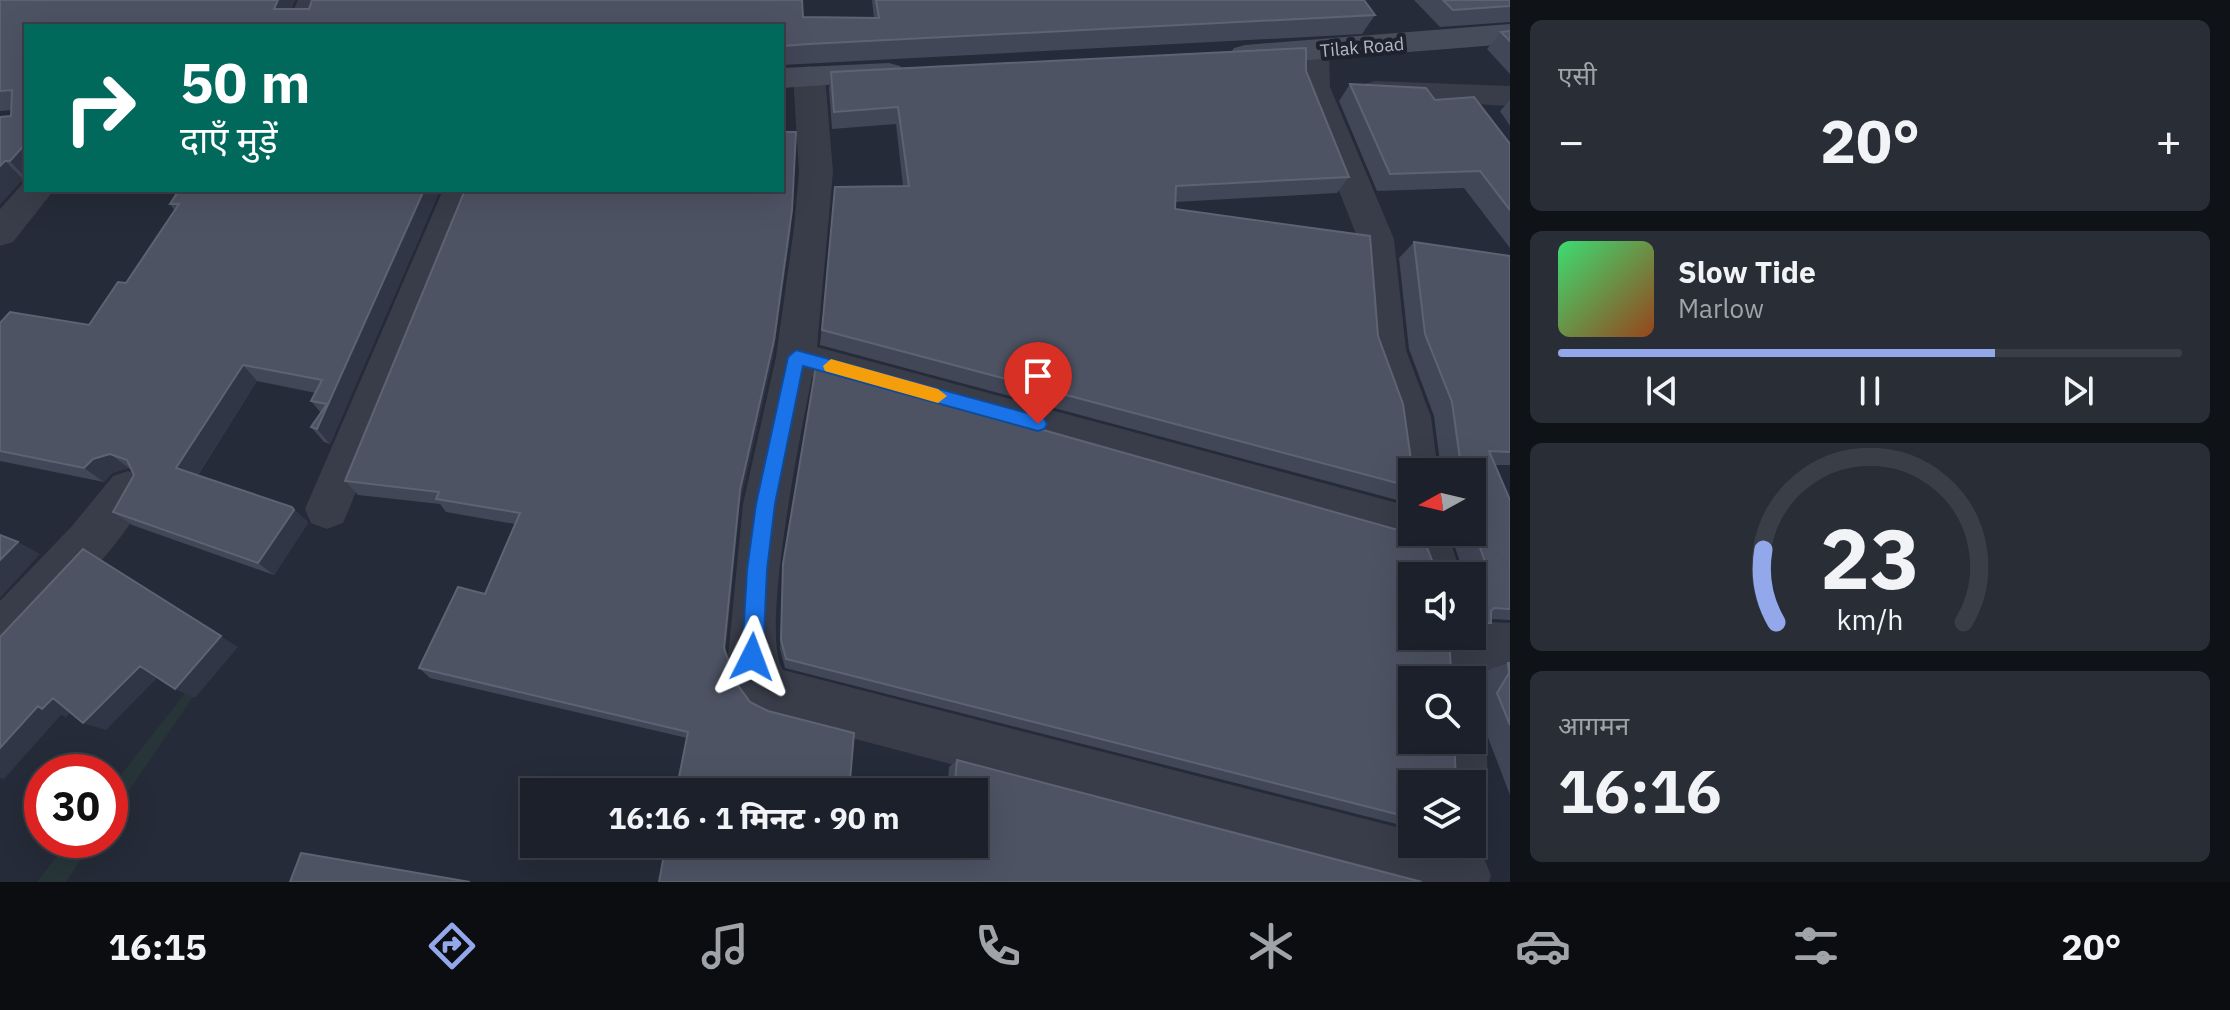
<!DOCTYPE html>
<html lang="hi">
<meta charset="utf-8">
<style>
body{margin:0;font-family:"IBM Plex Sans","Noto Sans Devanagari",sans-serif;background:#292d36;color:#f1f3f6;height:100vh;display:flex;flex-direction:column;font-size:30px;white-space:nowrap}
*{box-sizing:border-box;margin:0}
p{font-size:26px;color:#a0a3a8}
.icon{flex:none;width:44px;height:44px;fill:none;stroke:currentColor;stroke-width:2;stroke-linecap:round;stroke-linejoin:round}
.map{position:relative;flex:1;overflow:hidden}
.details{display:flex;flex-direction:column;gap:20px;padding:20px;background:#0f1217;width:720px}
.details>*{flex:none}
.guide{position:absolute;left:24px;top:24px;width:760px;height:168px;border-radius:0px;box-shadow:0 8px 32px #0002,0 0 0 2px #3a3e47;background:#00695c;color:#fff;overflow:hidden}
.needle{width:52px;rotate:262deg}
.buttons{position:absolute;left:1398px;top:458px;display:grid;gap:16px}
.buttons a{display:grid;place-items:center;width:88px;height:88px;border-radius:0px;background:#1c202a;box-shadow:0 8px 32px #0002,0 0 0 2px #3a3e47;font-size:40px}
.speed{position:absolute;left:24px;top:754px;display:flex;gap:16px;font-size:40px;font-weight:700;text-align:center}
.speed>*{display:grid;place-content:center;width:104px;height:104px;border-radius:50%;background:#1c202a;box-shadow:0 8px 32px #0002,0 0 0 2px #3a3e47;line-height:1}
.speed .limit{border:12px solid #d22;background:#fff;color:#111}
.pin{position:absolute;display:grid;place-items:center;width:68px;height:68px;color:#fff;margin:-82px -34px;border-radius:50% 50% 50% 0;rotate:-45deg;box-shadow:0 0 8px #0007}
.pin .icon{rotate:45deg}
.me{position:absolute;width:88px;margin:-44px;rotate:3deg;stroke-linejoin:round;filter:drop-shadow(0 0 6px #0008)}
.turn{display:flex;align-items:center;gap:28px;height:168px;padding:0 24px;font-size:36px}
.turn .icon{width:104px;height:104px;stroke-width:2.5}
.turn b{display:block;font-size:56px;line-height:68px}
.big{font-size:60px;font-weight:800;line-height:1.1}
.details .card{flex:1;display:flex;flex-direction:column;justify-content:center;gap:12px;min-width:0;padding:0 28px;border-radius:12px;background:#292d36}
.details .dial{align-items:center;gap:0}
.dial svg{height:208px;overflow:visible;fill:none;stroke:#3a3e47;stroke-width:7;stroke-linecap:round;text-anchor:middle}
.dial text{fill:#f1f3f6;stroke:none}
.song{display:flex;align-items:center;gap:24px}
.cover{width:96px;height:96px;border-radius:12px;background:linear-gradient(135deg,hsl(140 70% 55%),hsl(20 70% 35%))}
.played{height:8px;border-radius:4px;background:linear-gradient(90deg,#92a8eb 70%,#3a3e47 70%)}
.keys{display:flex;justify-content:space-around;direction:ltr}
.heat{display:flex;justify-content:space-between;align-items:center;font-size:44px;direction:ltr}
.trip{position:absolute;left:520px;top:778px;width:468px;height:80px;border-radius:0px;background:#1c202a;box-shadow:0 8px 32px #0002,0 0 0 2px #3a3e47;font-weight:800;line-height:80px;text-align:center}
.tab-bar{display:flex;height:128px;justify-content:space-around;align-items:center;background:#0b0d11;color:#a0a3a8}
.tab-bar .icon{width:56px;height:56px}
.tab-bar .current{color:#92a8eb}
.tab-bar b{font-size:36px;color:#f1f3f6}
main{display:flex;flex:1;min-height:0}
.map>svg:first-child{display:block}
</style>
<main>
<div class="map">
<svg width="1510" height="882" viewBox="0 0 1510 882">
<rect width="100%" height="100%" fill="#252b38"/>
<path fill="#273539" d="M201 673 195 694 110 818V789Z
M70 840H94L66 882H37Z"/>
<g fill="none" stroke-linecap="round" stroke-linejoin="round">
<path fill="#383d49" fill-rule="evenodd" d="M298 0H326L316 26H286Z
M1314 42 1325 44 1329 51 1330 87 1394 239 1406 350 1431 417 1438 472H1412V489L1402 485 1396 472 1389 417 1366 350 1358 239 1298 87 1299 51 1303 44Z
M809 66 820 69 825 76 833 172 817 347 1412 507V532H1447L1462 576H1416L1407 546 812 377C802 427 759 635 783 670L1412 831V844H1453L1483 856 1491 875 1489 882H1399L768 716 751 708 740 692 728 657 743 504 776 357 794 228 799 172 793 76 798 69Z
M1375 81 1510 86V106L1364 98 1359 91 1364 84Z
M25 181 26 190H54L13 242 0 246V209Z
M443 190H477L349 509 343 523 327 529 311 523 305 509Z
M128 471 143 476 150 490C122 548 60 604 17 651L0 658V601L72 526 113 476Z
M1472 621 1510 623V671L1457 667 1440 660 1433 643 1436 636H1472Z
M1472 719 1478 722C1489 748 1491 776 1480 802L1472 806V784H1436L1435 740H1472Z"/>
<path fill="#474c5b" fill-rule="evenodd" d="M1510 24V44L1245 65 1234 62 1229 55 1234 48 1245 45Z
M889 63 900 66 905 73 900 80 782 88V68Z"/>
</g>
<path fill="#414757" d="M0 0H295L291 9 874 18 872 0H1364L1375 15 1362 34 782 65V26H26V179H23L0 204V117L11 116 12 110 0 111Z
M1414 0H1510V22L1440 27Z
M1510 31V74L1487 49 1501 32Z
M1306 71 1349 177 1337 193 1175 202V209L1378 336 1411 460 1412 504 820 345 835 187 903 186 896 124 832 129 829 89 831 72Z
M1350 84 1435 100 1510 144V248L1464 188 1377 191 1339 101Z
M1510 100V126L1500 111Z
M440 190 330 444 324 442 311 427 321 413 311 401 316 393 257 381 198 475 306 520 308 523 274 575 132 525 113 512 134 475 132 469 129 468 112 473 104 482 0 461V323L89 325 126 283 175 211 170 204Z
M791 228 773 356 687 738 430 678 419 668 485 594 515 524 446 512 440 504 358 495 345 481Z
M1414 242 1510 256V465H1495L1510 500V620L1491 619V623L1472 632V576H1412V636H1449L1451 672 1460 675 1461 680H1412V740H1454L1456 779 1459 782H1476L1484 840 1472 842V784H1412V828L785 668 780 649 783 564 816 366 1423 537 1435 568H1462L1450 532H1472V472H1419L1433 462H1440L1434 416 1409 349 1399 258Z
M1508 663H1510V795L1474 701 1486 682 1485 671Z
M957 760 1422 882 974 844V792H947L949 767Z"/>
<path fill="#303646" d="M278 0H295L285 26 274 9Z
M26 143V178L10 161Z
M5 161 23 179 0 204V166Z
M424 190H440L330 444 317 429Z
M792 210 791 228 773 356 740 504 725 658 724 648 740 490Z
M243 365 257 381 193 482 176 468Z
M110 454 129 468 112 473 104 482 84 468 93 459Z
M292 507 306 520 308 523 274 575 258 563Z
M18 542 40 554 0 598V560Z
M83 549 238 647 195 698 175 689Z
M140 666 160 675 106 730 83 723Z
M53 698 77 706 66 717 61 715 4 779 0 778V748L38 706Z"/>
<path fill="#4d5363" stroke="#5d6372" stroke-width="2" d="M0 0H278L274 9H309L312 0H802L803 17 879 18 876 0H1364L1375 15 809 44 782 46V48V26H26V143L10 161H5L0 166V117L11 116 12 90 0 91Z
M1443 0H1510V6L1453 10Z
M1510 31V41L1501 32Z
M1306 48V71L1349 177 1176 186 1175 209 1370 236 1378 336 1403 404 1411 460 1416 472H1412V487L822 330 835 187 909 186 898 107 834 112 831 72Z
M1350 84 1426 88 1435 100 1474 97 1510 144V210L1480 171 1390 174Z
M782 132H796L792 210 774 340 740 490 724 648 737 684 750 702 768 711 854 733 849 792H676L688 732 419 668 458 587 485 594 520 513 436 499 439 492 345 481 465 190H782Z
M179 190H424L317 429 311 427 327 404 311 401 322 380 243 365 176 468 292 507 294 510 258 563 113 512 134 475 127 460 110 454 93 459 84 468 0 451V323L10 312 89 325 118 282 126 283 179 204H170Z
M1414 242 1510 256V452L1489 451 1510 500V609L1494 608 1491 611V623H1472V576H1412V636H1449L1451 672 1460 675 1461 680H1412V740H1454L1456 779 1459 782H1476L1484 840 1472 839V784H1412V818L786 659 781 640 783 564 816 366 1423 537 1435 568H1483L1486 564 1472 526V472H1433V462H1457L1460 459 1452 402 1425 334Z
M0 535 18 542 0 560Z
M83 549 221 636 175 689 140 666 83 723 53 698 42 709 38 706 0 748V637Z
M1508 663H1510V725L1497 693 1509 673Z
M957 760 1422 882H659L666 844H974V792H954Z
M301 853 470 882H290Z"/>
<path fill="#1a73e8" stroke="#114b97" stroke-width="2" d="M796 350 1038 416 1044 418 1047 424 1044 429 1038 431 803 366 775 504 767 570 763 657 760 665 752 668 745 665 742 657 747 570 756 504 788 357Z"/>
<path fill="#f59e0b" d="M831 359 938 389 947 396 938 403 825 371 823 366Z"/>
<g text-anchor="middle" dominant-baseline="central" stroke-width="8" stroke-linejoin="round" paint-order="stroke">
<g font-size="18" fill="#b4b8c5" stroke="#1e222e">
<text transform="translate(1362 47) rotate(-5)">Tilak Road</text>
</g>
</g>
</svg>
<div class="buttons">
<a><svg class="needle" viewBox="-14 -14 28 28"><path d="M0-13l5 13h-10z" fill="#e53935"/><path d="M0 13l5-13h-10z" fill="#a0a3a8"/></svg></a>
<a><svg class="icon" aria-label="sound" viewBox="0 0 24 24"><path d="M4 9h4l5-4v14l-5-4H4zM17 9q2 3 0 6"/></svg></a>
<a><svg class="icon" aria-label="search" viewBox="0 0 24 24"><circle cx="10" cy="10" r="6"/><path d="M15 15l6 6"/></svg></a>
<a><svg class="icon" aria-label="layers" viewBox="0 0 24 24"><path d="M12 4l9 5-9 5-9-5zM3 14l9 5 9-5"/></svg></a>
</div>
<div class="speed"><div class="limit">30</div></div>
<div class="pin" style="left:1038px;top:424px;background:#d93025"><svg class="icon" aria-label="arrive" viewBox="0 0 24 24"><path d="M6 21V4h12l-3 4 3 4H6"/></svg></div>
<svg class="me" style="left:752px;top:657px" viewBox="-20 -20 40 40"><path d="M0-17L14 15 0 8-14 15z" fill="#1a73e8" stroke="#fff" stroke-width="4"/></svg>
<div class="trip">16:16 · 1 मिनट · 90 m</div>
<div class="guide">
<div class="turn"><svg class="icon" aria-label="right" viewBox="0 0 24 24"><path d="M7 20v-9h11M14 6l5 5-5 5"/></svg><div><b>50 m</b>दाएँ मुड़ें</div></div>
</div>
</div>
<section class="details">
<div class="card"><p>एसी</p>
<div class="heat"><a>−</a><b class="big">20°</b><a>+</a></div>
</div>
<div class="card">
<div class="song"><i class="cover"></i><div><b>Slow Tide</b><p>Marlow</p></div></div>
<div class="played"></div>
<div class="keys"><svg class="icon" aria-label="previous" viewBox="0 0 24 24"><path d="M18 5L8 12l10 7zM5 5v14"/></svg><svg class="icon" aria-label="pause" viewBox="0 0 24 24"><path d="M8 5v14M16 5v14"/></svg><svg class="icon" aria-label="next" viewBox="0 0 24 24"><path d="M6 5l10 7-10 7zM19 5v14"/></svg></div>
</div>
<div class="card dial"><svg viewBox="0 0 100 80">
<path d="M14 69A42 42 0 1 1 86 69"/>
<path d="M14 69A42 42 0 0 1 9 41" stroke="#92a8eb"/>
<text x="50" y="56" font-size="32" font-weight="700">23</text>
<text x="50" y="72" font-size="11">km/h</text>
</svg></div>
<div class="card"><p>आगमन</p><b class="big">16:16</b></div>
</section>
</main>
<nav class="tab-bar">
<b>16:15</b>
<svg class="icon current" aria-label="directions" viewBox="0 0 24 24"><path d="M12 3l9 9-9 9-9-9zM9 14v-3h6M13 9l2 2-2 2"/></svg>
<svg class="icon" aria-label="music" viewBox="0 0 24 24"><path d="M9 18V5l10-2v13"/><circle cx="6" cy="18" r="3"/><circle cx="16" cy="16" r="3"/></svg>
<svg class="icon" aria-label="phone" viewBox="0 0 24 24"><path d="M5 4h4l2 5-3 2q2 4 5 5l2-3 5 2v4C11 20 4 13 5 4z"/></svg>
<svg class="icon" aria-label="climate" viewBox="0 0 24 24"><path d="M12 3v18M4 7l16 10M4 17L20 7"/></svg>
<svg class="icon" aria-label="car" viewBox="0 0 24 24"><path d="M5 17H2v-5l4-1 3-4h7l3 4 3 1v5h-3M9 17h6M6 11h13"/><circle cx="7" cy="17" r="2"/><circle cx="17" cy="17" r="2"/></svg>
<svg class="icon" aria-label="filters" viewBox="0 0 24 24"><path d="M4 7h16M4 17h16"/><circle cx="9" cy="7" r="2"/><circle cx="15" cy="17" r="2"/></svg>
<b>20°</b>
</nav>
